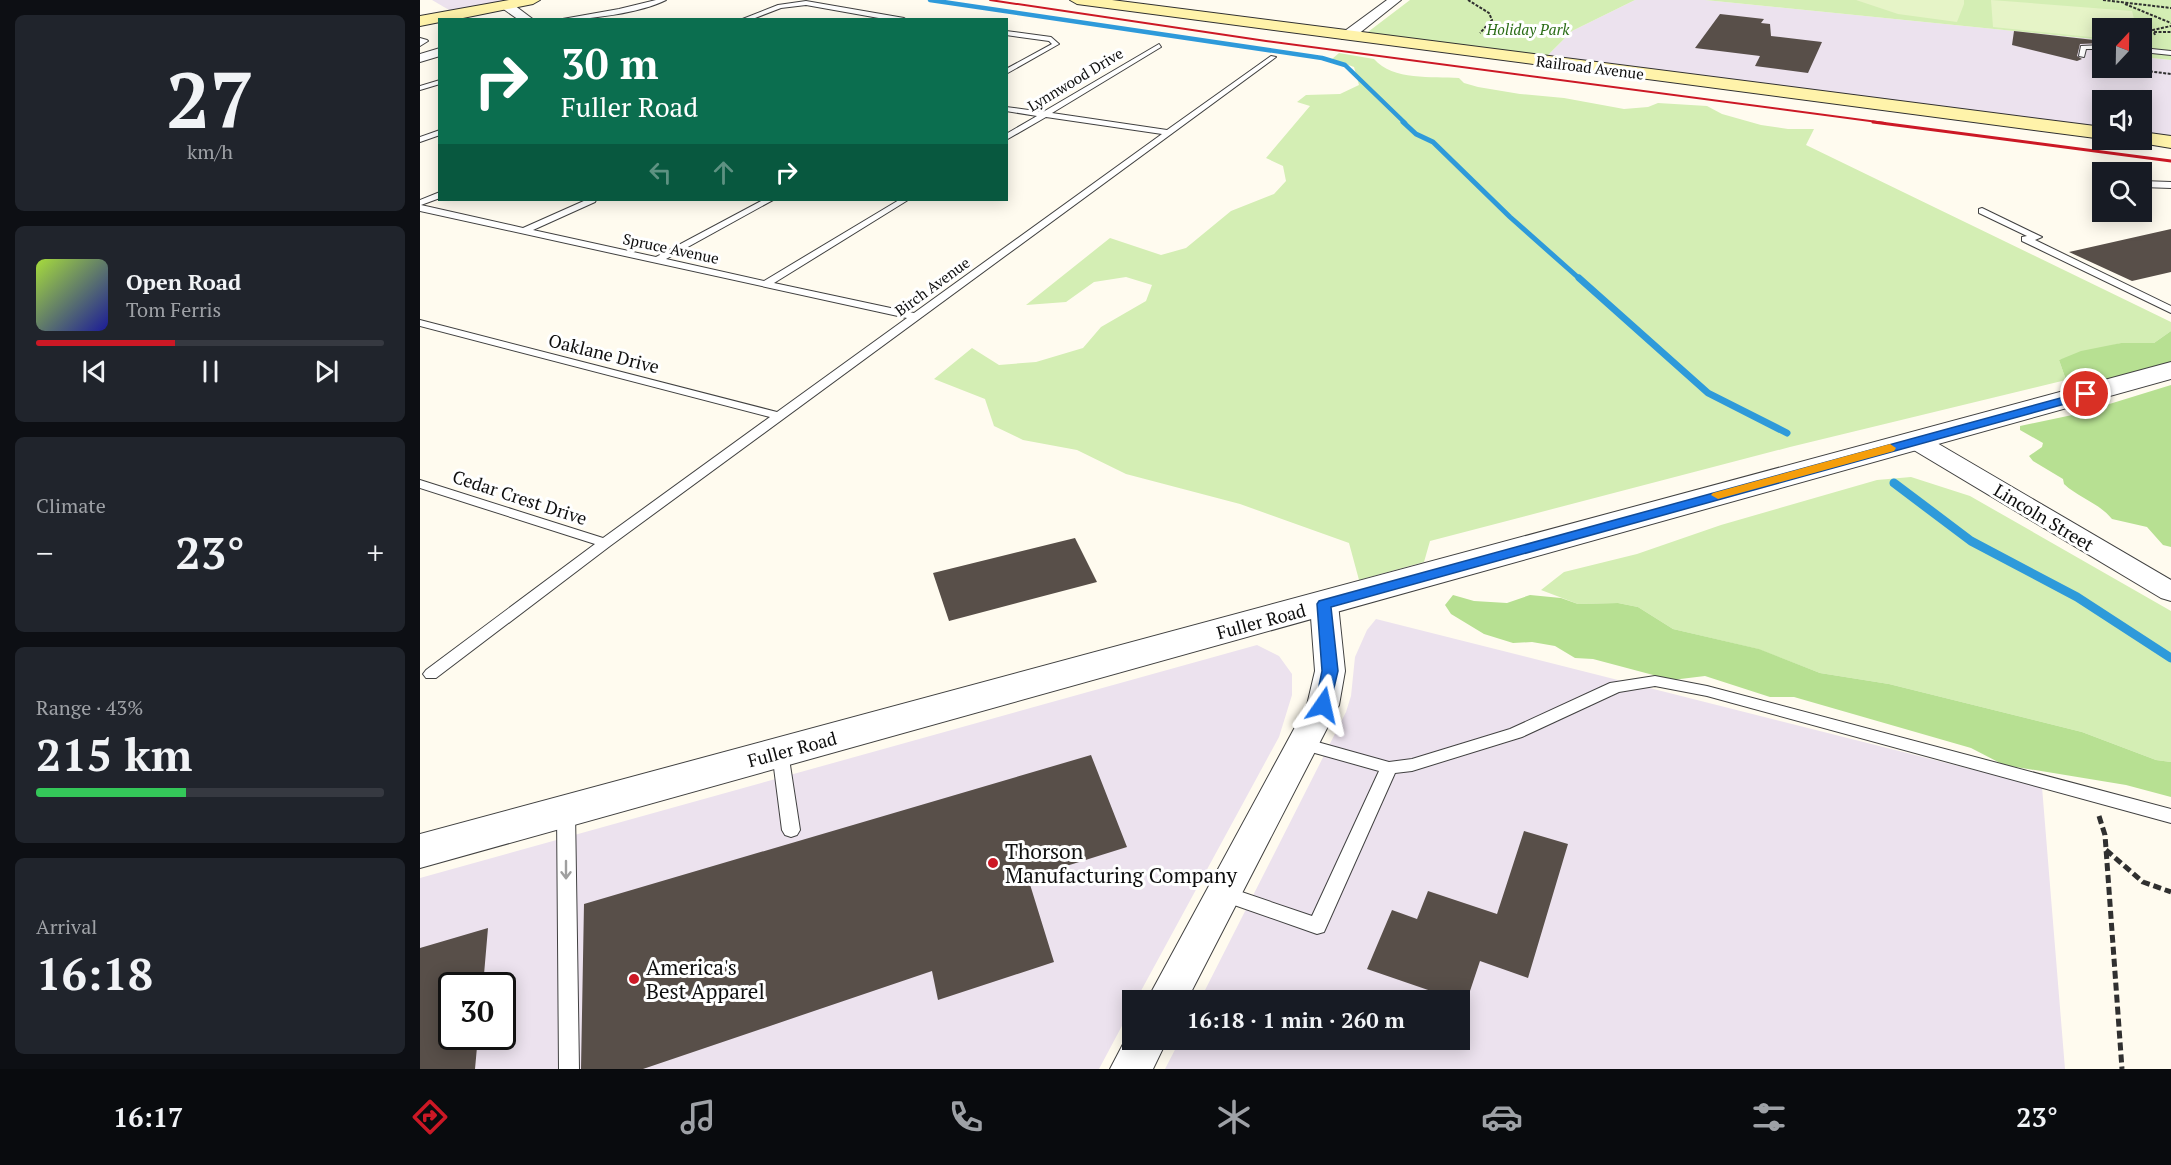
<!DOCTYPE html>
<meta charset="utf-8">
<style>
body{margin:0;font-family:"PT Serif",serif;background:#20242c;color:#f1f3f6;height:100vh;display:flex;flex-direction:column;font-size:22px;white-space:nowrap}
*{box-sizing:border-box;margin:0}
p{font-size:20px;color:#9ea1a6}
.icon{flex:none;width:33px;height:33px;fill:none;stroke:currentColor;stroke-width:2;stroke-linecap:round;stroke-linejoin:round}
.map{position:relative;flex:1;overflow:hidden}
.drawer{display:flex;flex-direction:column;gap:15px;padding:15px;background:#0d0f14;width:420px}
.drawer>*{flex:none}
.top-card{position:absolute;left:18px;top:18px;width:570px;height:183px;border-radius:0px;box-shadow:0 3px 15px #0003;background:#0b6e4f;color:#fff;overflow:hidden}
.needle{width:39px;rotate:22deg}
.fabs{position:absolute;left:1672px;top:18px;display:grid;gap:12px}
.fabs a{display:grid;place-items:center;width:60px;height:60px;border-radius:0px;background:#171b24;box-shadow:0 3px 15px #0003;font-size:30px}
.speed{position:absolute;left:18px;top:972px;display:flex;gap:12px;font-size:30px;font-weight:700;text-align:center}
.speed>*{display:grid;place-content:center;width:78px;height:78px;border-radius:50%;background:#171b24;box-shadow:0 3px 15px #0003;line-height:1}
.speed .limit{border:3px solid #111;border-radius:9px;background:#fff;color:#111}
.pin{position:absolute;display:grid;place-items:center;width:51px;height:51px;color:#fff;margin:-26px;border:3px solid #fff;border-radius:50%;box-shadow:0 2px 6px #0007}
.me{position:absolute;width:66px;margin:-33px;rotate:11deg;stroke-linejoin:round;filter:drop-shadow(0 0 4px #0008)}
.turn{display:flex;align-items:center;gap:21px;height:126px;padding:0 24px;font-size:27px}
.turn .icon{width:78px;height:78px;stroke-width:2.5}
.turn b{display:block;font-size:42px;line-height:51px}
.lanes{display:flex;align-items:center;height:57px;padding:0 24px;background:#0003;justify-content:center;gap:30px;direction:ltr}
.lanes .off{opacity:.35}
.big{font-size:45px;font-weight:600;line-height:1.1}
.drawer .widget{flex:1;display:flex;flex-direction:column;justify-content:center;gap:9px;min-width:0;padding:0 21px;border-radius:9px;background:#20242c}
.drawer .dial{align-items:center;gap:0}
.dial b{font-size:78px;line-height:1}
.song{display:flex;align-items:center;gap:18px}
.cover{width:72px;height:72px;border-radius:9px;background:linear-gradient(135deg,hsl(80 70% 55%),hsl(240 70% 35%))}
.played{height:6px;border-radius:3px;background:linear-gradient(90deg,#cc1825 40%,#363941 40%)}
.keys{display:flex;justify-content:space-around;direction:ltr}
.heat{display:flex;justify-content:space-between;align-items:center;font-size:33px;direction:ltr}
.charge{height:9px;border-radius:4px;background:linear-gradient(90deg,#34c759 43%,#363941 0)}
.trip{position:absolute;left:702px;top:990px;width:348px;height:60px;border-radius:0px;background:#171b24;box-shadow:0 3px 15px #0003;font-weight:600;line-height:60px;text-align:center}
.tabs{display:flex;height:96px;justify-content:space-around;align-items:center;background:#090b0e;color:#9ea1a6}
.tabs .icon{width:42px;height:42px}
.tabs .selected{color:#cc1825}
.tabs b{font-size:27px;color:#f1f3f6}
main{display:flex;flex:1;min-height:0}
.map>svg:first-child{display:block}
</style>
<main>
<section class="drawer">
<div class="widget dial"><b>27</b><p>km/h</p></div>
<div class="widget">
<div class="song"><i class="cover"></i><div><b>Open Road</b><p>Tom Ferris</p></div></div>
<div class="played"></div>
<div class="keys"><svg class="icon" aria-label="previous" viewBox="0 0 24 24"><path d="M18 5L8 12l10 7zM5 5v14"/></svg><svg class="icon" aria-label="pause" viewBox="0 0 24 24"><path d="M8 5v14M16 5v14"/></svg><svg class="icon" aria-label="next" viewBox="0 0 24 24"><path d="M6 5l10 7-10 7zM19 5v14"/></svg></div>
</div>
<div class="widget"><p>Climate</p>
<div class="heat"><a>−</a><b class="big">23°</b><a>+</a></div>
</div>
<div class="widget"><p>Range · 43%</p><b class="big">215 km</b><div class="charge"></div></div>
<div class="widget"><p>Arrival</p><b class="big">16:18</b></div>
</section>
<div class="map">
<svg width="1751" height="1069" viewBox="0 0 1751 1069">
<rect width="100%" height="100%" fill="#fffbef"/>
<path fill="#ece2ee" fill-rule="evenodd" d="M12 0H113L36 14Z
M1215 0H1285L1683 40V68H1722V57L1751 60V142L1722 138V100H1683V133L1122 61 1152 31Z
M956 619 1622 787 1645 1069H745L760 1040H1040V1000H780L926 712 931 696 935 657 947 630Z
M837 645 859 656 872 674V695L859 737 716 1000H712V1007L679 1069H0V878ZM32 986H82V1036H32Z"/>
<path fill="#d4eeb4" d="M990 0H1215L1152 31 1122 61 940 38Z
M1285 0H1751V60L1722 57V28H1683V40Z
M919 53 954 59C973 81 1012 76 1039 78L1044 83 1058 87 1100 94 1144 98 1204 109 1228 107 1238 103 1287 106 1302 114 1341 125 1368 129H1394L1386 145 1751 322V331L1734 343H1701L1639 360 1646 380 1370 447 1010 541 1004 562 939 580 929 543 820 504 706 474 657 450 603 440 574 426 565 399 514 379 552 348 579 365 616 362 663 348 681 327 726 301 732 285 706 277 674 282 646 302 606 305 690 238 741 255 766 248 811 211 854 194 866 181 863 166 846 158 890 106 877 102 886 95 920 94 939 85 934 67 912 59Z
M1491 477 1550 496 1751 611V762L1736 760 1662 732 1469 684 1400 673 1338 649 1253 629 1218 607 1198 603 1158 604 1121 590 1144 572 1217 554 1301 525 1457 480Z"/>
<path fill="#b7e092" d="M1751 331V363L1690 379 1646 380 1639 360 1661 351 1701 343H1734Z
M1751 385V547L1743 545 1727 527 1692 519C1679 503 1659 498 1644 484L1643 479 1613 461 1609 456 1622 447 1623 443 1600 430V426L1657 414Z
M1033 595 1054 601 1087 603 1110 595 1141 598 1158 604 1198 603 1218 607 1253 629 1339 649 1400 673 1469 684 1662 732 1736 760 1751 762V797L1706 785 1584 765 1551 748 1374 697H1350L1285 676 1252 680 1173 659 1155 658 1135 646 1112 642 1093 643 1064 634 1031 614 1025 605Z"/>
<path fill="#e6f4c7" d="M1436 0H1544V4L1537 22 1478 14Z
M1571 0 1712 11 1716 26 1715 28H1683V38H1680L1573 27Z"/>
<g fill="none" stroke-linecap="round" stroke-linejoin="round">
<path stroke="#2e9ada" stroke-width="4.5" d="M510 0 902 58 925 65 985 123"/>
<path stroke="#2e9ada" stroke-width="5" d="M983 122 996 134 1013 142 1090 217 1161 280"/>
<path stroke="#2e9ada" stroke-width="7" d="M1159 278 1288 393 1367 433"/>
<path stroke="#2e9ada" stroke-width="9" d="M1474 483 1551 541 1657 597 1751 658"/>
</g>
<path fill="#584f49" d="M1300 14 1344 19 1341 23 1350 24 1351 36 1402 42 1388 73 1335 66 1340 56 1275 48Z
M1594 31 1683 41V43L1660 44 1657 56 1662 59 1657 61 1592 45Z
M1751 229V272L1712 281 1649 252Z
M655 538 677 582 529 621 513 573Z
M671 755 707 847 608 878 634 962 518 1000 512 971 223 1069H161L164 904Z
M1104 831 1148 844 1108 978 1060 961 1046 1003 947 969 972 910 997 919 1008 891 1077 914Z
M68 928 63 986H32V1036H58L55 1069H0V948Z"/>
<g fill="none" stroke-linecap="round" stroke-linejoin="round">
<g stroke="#414141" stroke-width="2">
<path id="service" d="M236 0H246C221 13 166 20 137 20L199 9Z
M386 1 484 18 487 20H470L386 5 361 8 330 20H320L358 5Z
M586 31 631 37 639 44 586 74V69L632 44 629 41 586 35Z
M0 38 7 40 8 41 0 46Z
M739 44 741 47 632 113 747 130 851 56 856 57 190 546 16 678H6L3 674 6 670 175 544 0 488V480L183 538 350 417 0 326V320L357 412 487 318 0 211V200L20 192V198L1 205 103 228 166 200H176L175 202 113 230 236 257 343 200H353L246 259 344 281 479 200H488L354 283 494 313 742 134 626 117 586 140V134L617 116 586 111V107L623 112Z
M1683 45V49H1666L1664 57 1659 56 1661 46Z
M1722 48 1751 51V55L1722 52Z
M20 80V84L0 90V86Z
M20 130V135L0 142V137Z
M1722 181 1751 182V188L1722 187Z
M1722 189 1726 192 1729 207 1725 210 1722 209Z
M1562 208 1622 237 1615 240 1751 306V313L1602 241V237L1607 236 1559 213V209Z
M1235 676 1287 686 1751 809V823L1287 696 1235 686 1199 692 1102 737 992 771 975 773 904 932 897 934 797 899 795 894 797 889 804 886 892 916 959 771 877 748 875 744 877 740 883 738 969 762 992 759 1090 729 1190 683Z
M360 746 366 748 368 752 380 830 377 835 371 837 365 835 362 830 352 752 354 748Z
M146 804 152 806 155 811 159 1069H139L137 811 140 806Z"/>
</g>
<g stroke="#414141" stroke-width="2">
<path id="minor" d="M967 0H981L932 39H922L920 36 922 33Z
M86 1 90 2 114 20H99L82 8V2Z
M20 48V56L0 62V54Z
M1496 434 1505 436 1751 580V601L1741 598 1487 446 1484 441 1487 436Z
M904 595 914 597 918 604 925 671 919 705 767 1000H727L887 705 895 671 890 604 894 597Z
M712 1027V1040H747L733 1069H690Z"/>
</g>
<g stroke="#414141" stroke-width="2">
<path id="tertiary" d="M1751 362V379L0 868V834Z"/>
</g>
<g stroke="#303030" stroke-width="2">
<path id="secondary" d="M89 0H120L113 4 33 20H20V22L0 26V16Z
M650 0H692L1683 127V139L657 4Z
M1722 132 1751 136V148L1715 142 1713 140H1722Z"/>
</g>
<path stroke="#303030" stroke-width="2" stroke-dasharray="3 1.5" stroke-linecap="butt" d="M1048 0 1069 13 1072 20 1060 33
M1683 0 1751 8
M1705 4 1751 23
M1734 32H1751
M1735 35 1733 30 1751 26
M1703 68 1751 74"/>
<path stroke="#303030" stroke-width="5" stroke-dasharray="8 4" stroke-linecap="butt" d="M1679 816 1685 835 1702 1069
M1686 850 1723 882 1751 892"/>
<use href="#service" fill="#fff" fill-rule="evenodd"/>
<use href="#minor" fill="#fff" fill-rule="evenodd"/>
<use href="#tertiary" fill="#fff" fill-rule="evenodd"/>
<use href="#secondary" fill="#fff3aa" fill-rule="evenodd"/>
<path stroke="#cc1825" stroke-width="2" d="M570 0 846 41 1465 123"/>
<path stroke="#cc1825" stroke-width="3" d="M1453 122 1751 161"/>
</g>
<defs><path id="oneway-shaft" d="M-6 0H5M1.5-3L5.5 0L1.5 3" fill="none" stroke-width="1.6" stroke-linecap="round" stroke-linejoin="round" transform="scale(1.5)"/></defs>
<use stroke="#9f9f9f" href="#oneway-shaft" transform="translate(146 870) rotate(90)"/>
<path fill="#1a73e8" stroke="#114b97" stroke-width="1.5" d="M1666 391 1672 394 1670 397 911 607 918 671 909 709H897L895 705 902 671 897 604 899 601Z"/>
<path fill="#f59e0b" d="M1470 444 1476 448 1474 451 1298 499 1291 495 1293 493Z"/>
<g fill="#cc1825" stroke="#fff" stroke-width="2">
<circle cx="573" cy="863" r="6"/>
<circle cx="214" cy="979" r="6"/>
</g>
<g text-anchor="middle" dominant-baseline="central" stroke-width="6" stroke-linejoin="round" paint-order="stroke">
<g font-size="15" font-style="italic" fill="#2b6d17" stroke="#fff">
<text x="1108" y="29">Holiday Park</text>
</g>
<g font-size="15" fill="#0e0e0e" stroke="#fff">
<text transform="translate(1170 67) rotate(7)">Railroad Avenue</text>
<text transform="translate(655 79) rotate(-31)">Lynnwood Drive</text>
<text transform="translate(251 248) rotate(12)">Spruce Avenue</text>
<text transform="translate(512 286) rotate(-36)">Birch Avenue</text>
</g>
<g font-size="18" fill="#0e0e0e" stroke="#fff">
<text transform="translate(184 353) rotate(14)">Oaklane Drive</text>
<text transform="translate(100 497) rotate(18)">Cedar Crest Drive</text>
<text transform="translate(1624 517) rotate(31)">Lincoln Street</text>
<text transform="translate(841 621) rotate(-15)">Fuller Road</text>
<text transform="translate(372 749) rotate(-15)">Fuller Road</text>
</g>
<g font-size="21" fill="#0e0e0e" stroke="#fff" text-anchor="start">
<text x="585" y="851">Thorson<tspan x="585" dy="24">Manufacturing Company</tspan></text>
<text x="226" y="967">America's<tspan x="226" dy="24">Best Apparel</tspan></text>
</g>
</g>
</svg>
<div class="fabs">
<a><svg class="needle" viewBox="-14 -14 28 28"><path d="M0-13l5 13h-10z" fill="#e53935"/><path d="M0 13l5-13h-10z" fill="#9ea1a6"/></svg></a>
<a><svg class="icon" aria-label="sound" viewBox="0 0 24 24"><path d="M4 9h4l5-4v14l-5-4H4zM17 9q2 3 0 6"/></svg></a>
<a><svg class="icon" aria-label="search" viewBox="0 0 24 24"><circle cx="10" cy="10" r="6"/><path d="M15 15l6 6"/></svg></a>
</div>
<div class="speed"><div class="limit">30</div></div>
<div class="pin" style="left:1666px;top:394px;background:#d93025"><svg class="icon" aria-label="arrive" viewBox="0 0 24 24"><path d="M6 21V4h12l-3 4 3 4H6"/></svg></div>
<svg class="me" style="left:903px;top:705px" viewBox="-20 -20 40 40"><path d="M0-17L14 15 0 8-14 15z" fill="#1a73e8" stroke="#fff" stroke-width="4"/></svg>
<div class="trip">16:18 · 1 min · 260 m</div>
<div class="top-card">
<div class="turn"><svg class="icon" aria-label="right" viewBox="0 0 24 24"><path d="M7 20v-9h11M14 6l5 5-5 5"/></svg><div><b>30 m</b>Fuller Road</div></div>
<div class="lanes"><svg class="icon off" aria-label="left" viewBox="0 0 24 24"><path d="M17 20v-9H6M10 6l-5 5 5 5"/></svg><svg class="icon off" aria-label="ahead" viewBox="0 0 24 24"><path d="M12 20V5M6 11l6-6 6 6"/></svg><svg class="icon" aria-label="right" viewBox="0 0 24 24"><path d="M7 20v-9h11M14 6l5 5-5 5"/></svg></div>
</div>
</div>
</main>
<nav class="tabs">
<b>16:17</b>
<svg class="icon selected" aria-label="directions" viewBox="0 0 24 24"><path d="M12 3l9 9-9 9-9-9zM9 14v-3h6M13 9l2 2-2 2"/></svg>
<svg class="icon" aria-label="music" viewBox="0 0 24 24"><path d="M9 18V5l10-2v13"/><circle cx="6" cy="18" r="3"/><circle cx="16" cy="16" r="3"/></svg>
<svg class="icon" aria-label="phone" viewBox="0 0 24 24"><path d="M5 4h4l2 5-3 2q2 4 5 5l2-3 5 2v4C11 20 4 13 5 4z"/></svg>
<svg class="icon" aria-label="climate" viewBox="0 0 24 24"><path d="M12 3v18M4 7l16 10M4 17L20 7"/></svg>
<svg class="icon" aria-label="car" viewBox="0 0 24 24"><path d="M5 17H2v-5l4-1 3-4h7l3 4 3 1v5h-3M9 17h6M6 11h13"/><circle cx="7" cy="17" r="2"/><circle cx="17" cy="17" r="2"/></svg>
<svg class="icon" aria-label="filters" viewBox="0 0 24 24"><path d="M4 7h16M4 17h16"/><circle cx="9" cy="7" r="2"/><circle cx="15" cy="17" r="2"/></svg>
<b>23°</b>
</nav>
